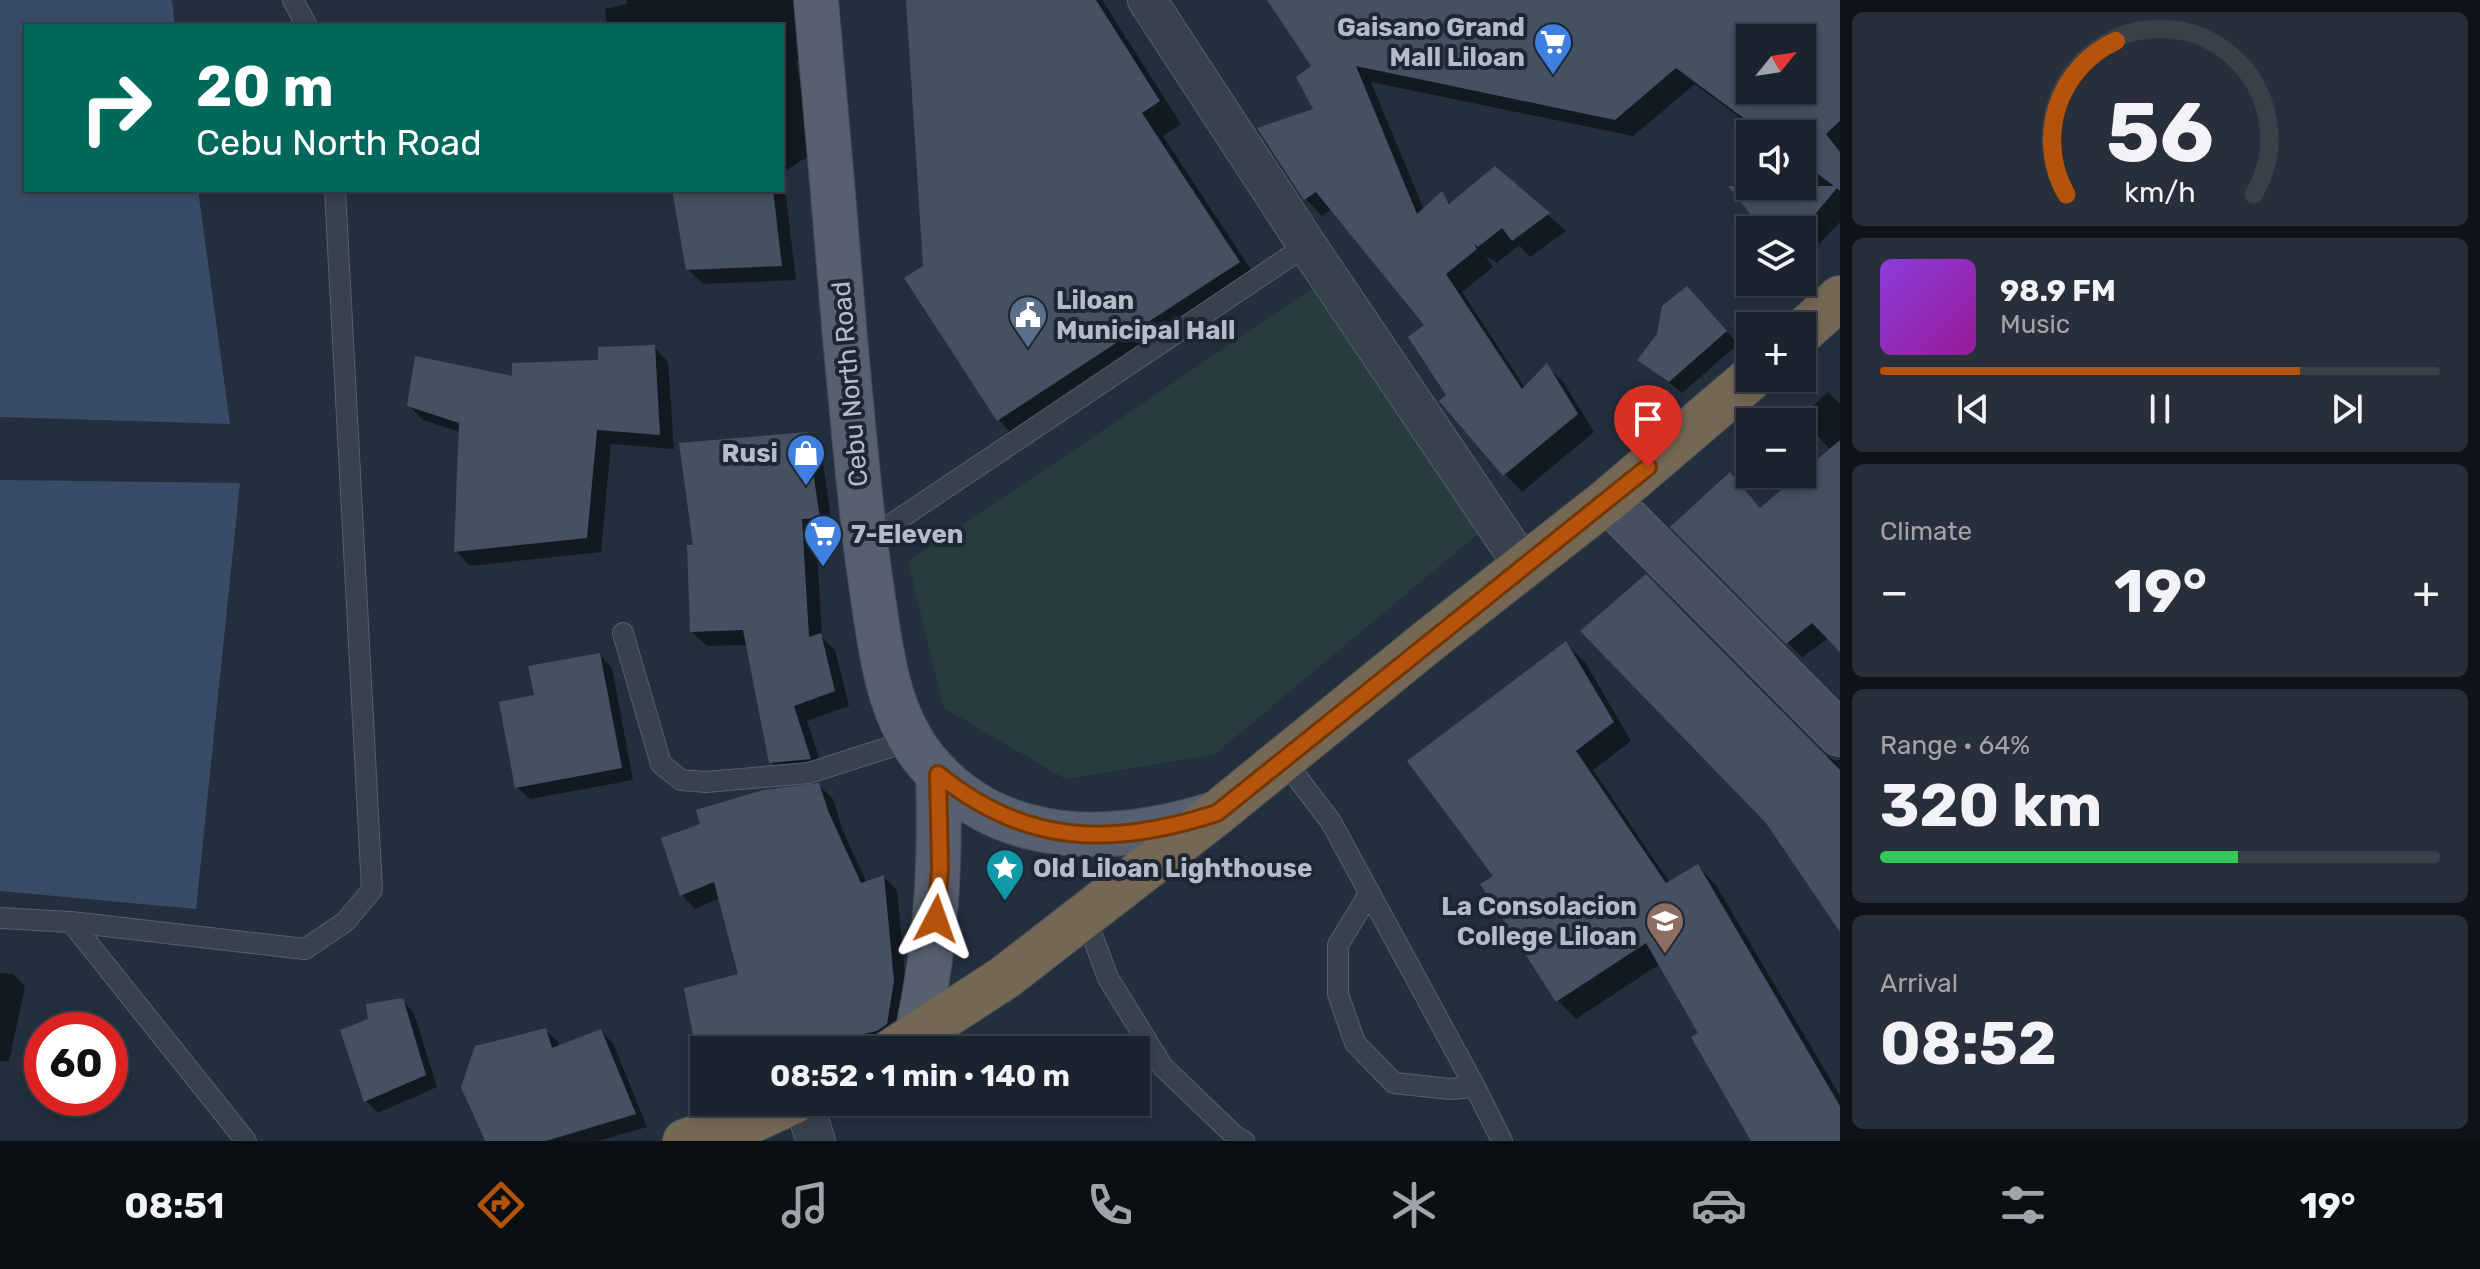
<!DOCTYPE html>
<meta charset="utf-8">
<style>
body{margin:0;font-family:Rubik,sans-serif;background:#282f3a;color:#f1f3f6;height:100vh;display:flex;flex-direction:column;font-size:30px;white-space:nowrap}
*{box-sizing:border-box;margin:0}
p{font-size:26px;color:#a0a4aa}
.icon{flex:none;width:44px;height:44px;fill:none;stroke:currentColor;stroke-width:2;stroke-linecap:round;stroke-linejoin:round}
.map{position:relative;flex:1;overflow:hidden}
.drawer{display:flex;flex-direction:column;gap:12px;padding:12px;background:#0f1319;width:640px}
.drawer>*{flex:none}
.banner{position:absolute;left:24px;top:24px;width:760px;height:168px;border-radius:0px;box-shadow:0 4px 12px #0003,0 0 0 2px #39404a;background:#00695c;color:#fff;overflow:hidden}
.needle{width:52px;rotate:60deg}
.buttons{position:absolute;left:1736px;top:24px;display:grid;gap:16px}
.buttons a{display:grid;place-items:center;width:80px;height:80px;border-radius:0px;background:#1b232e;box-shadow:0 4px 12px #0003,0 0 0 2px #39404a;font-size:40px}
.speed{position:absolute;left:24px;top:1012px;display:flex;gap:16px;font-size:40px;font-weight:700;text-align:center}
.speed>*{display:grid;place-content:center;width:104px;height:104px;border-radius:50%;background:#1b232e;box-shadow:0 4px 12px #0003,0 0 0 2px #39404a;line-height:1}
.speed .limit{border:12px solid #d22;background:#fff;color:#111}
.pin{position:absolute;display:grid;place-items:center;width:68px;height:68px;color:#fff;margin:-82px -34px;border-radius:50% 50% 50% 0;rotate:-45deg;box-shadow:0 0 8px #0007}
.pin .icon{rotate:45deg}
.me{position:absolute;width:88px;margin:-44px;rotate:4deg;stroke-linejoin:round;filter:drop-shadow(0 0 6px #0008)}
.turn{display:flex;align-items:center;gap:28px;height:168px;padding:0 40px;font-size:36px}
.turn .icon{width:104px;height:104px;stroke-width:2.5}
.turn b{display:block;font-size:56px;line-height:68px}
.big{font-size:60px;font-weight:700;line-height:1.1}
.drawer .tile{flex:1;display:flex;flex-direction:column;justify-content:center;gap:12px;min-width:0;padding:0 28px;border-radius:12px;background:#282f3a}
.drawer .dial{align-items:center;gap:0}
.dial svg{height:208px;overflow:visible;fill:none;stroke:#39404a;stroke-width:7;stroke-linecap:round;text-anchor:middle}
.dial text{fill:#f1f3f6;stroke:none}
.song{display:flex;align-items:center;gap:24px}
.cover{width:96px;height:96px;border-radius:12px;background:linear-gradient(135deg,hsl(270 70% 55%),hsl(300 70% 35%))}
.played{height:8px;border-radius:4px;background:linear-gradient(90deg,#b45309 75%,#39404a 75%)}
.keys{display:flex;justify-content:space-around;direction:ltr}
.heat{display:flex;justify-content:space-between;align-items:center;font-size:44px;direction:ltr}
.charge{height:12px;border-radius:6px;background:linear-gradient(90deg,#34c759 64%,#39404a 0)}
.trip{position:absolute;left:690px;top:1036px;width:460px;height:80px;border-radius:0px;background:#1b232e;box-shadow:0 4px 12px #0003,0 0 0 2px #39404a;font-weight:700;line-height:80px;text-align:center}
.dock{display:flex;height:128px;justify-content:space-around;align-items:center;background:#0b0e12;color:#a0a4aa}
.dock .icon{width:56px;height:56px}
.dock .selected{color:#b45309}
.dock b{font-size:36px;color:#f1f3f6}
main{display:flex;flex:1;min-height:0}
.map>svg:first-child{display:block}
</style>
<main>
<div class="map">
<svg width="1840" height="1141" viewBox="0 0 1840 1141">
<rect width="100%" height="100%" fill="#242f3e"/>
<path fill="#263c3f" d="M1312 289 1480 532 1214 755 1065 779 944 708 908 562Z"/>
<path fill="#394c67" d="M0 0H172L175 26H26V190H198L230 424 0 417Z
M0 480 240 483 196 909 0 891Z"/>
<path fill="#0007" fill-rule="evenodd" d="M626 0H801L809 59 796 61 817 151 783 172 796 280 703 284 688 269 674 190H782V26H607L605 9 627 4Z
M908 0H1102L1181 124 1163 136 1261 285 1020 442 998 419 925 267Z
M1269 0H1840V222L1802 262V230H1765L1759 186H1802V134H1762L1695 84 1633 136 1371 82 1424 210 1441 194 1452 205 1495 169 1566 231 1530 257 1519 245 1497 263 1486 256 1493 267 1462 292 1525 388 1547 366 1564 383 1594 432 1522 492 1505 474 1449 395 1427 326 1332 209 1322 216 1305 198 1315 111 1314 66ZM1750 38H1802V90H1750Z
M1699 301 1738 344 1682 393 1640 360Z
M654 347 668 362 674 449 611 444 601 552 470 566 456 551 460 432 423 420 409 406 514 378 600 362Z
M1828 392 1840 404V649L1829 638 1802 657 1673 527 1730 474 1762 510 1831 451 1802 417Z
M807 435 821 449 833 532 816 533 822 637 835 650 849 706 807 721 824 773 786 777 771 762 748 645 707 646 692 632 695 547Z
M1566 644 1585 662 1631 741 1593 770 1670 883 1698 866 1716 885 1840 1096V1141H1754L1701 1034 1660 964 1576 1019 1558 1001 1496 876Z
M600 655 612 668 633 780 530 799 517 787 536 697Z
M1821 753 1834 760H1840V924Z
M819 785 833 799 842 829 867 883 884 877 897 890 907 996 892 1044 866 1050H704V1084L686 990 741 975 720 898 695 909 682 895Z
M0 973 13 974 25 986 9 1062 0 1061Z
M402 1000 414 1013 437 1087 378 1113 366 1101 370 1021Z
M545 1030 558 1042 559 1047 601 1031 613 1043 647 1127 598 1141H488Z
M714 1102H737L719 1107Z"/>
<path fill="#455162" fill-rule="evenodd" d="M906 0H1096L1160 101 1142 113 1240 262 997 421 904 278 923 266Z
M1267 0H1840V121L1826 134 1840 152V191L1837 188 1802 230H1763L1728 186H1834L1802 162V134H1765L1676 68 1615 120 1356 66 1417 214 1442 191 1449 204 1495 166 1550 213 1512 241 1502 228 1478 247 1474 244 1477 249 1446 274 1522 389 1547 363 1578 414 1503 476 1439 401 1446 395 1408 337 1424 325 1316 192 1304 200 1257 128 1313 109 1296 77 1311 66ZM1750 38H1802V90H1750Z
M672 190H773L782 266 686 270Z
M1687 286 1727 331 1669 382 1637 360 1657 334 1662 306Z
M655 345 660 435 597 430 587 538 454 552 459 423 407 406 415 356 512 376V363L598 360V347Z
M807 432 820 518 802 519 809 637 821 633 835 691 794 706 811 759 769 763 743 630 690 632 687 545H693L679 443Z
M1840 440V652L1812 623 1786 644 1670 527 1730 472 1760 508Z
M1646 574 1840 770V932L1766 823 1580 631Z
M1566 641 1614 722 1576 751 1666 883 1698 864 1840 1106V1141H1751L1691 1037 1698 1033 1646 943 1556 1002 1480 884 1493 876 1407 761Z
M600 653 622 768 515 788 499 702 534 695 528 666Z
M819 783 829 813 861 883 884 875 894 981 887 1024 877 1031 794 1050H704V1071L700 1072 684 988 738 974 714 882 680 896 661 838 700 824 696 810 763 790Z
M403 998 426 1075 364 1102 340 1030 368 1019 366 1004Z
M546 1028 552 1048 601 1029 636 1114 546 1141H485L461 1087 475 1046Z"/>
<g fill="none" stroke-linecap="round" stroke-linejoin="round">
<g stroke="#565f6c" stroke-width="22">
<path id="lane" d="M293 0 307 26
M865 542 1307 245
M623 633 661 764 681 780 706 782 809 773 912 740
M1284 760 1331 822 1475 1087 1502 1141
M1369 894 1338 945V994L1355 1043 1394 1083 1450 1089 1475 1087
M1085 916 1108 978 1163 1067 1236 1137 1244 1141
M0 918 71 922 305 949 345 922 372 890 335 190
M71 922 246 1141"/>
</g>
<g stroke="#565f6c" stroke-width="40">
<path id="street" d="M1147 0 1307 245 1524 567
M803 1102 816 1141"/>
</g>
<g stroke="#565f6c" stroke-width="46">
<path id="secondary" d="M1608 500 1840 734"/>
</g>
<g stroke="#414a57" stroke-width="46">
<path id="primary" d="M816 0C826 113 836 225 845 338 853 420 859 502 871 584 880 644 886 713 926 761 1000 851 1117 845 1217 813
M916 1038C936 948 941 866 938 774"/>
</g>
<g stroke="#434c59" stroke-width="46">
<path id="highway" d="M1802 332 1840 298
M893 1050 1004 978 1217 813 1427 642 1608 500 1751 378
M685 1141 751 1121 793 1102"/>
</g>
<use href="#lane" stroke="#38414e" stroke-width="20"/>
<use href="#street" stroke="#38414e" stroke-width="38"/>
<use href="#secondary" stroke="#465061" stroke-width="44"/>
<use href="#primary" stroke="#56606e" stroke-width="44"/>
<use href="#highway" stroke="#746855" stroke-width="44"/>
</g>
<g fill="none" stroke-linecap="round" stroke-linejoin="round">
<g stroke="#753606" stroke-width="20">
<path id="route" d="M936 919 940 868 938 774C1026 846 1112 847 1217 813L1648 467"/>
</g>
<use href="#route" stroke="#b45309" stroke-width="14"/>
</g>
<defs>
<g id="supermarket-pin" transform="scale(2)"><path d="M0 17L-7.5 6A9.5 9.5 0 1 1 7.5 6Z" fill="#3f7fe0" stroke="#1d2633"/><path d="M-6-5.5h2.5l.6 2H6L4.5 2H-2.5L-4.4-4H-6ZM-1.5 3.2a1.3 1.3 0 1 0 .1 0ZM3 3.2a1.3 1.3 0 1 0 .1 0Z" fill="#fff"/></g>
<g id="civic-pin" transform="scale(2)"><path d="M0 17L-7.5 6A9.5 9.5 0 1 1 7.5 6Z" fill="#5c6f8a" stroke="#1d2633"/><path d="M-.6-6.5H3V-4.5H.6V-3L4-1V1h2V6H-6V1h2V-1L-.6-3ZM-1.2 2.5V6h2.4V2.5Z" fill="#fff"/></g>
<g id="shop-pin" transform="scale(2)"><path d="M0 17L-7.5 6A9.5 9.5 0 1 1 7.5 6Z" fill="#3f7fe0" stroke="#1d2633"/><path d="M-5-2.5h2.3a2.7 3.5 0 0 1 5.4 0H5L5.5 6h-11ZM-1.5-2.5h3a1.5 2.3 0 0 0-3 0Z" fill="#fff"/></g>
<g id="sight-pin" transform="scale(2)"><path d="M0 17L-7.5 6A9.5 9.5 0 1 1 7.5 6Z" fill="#0f9aa8" stroke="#1d2633"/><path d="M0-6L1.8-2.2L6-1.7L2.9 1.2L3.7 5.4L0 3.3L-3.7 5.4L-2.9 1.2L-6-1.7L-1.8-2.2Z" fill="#fff"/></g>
<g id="university-pin" transform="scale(2)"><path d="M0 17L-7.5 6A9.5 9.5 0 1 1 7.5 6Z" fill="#8d6e63" stroke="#1d2633"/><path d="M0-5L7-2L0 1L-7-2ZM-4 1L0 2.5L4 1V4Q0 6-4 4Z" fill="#fff"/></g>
</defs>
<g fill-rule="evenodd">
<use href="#supermarket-pin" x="1553" y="42"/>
<use href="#civic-pin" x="1028" y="315"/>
<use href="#shop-pin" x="806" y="453"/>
<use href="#supermarket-pin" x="823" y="534"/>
<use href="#sight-pin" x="1005" y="868"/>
<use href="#university-pin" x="1665" y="921"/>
</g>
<g text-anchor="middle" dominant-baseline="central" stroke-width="8" stroke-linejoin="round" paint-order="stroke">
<g font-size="26" font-weight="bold" fill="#b4bcc9" stroke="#1d2633" text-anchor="end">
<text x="1525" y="27">Gaisano Grand<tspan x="1525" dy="30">Mall Liloan</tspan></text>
<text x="1056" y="300" text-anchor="start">Liloan<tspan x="1056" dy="30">Municipal Hall</tspan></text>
<text x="778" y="453">Rusi</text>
<text x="851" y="534" text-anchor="start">7-Eleven</text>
<text x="1033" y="868" text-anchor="start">Old Liloan Lighthouse</text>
<text x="1637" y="906">La Consolacion<tspan x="1637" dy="30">College Liloan</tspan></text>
</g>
<g font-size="26" fill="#b4bcc9" stroke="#1d2633">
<text transform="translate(850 384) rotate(-95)">Cebu North Road</text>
</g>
</g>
</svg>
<div class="buttons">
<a><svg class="needle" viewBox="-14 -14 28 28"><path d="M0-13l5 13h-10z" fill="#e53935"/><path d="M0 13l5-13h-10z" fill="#a0a4aa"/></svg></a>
<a><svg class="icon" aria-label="sound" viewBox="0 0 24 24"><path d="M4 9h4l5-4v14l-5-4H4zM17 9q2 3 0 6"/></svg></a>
<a><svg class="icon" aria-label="layers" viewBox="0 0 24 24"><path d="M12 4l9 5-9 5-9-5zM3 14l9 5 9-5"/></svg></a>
<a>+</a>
<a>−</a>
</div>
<div class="speed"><div class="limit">60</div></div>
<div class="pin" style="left:1648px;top:467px;background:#d93025"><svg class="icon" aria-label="arrive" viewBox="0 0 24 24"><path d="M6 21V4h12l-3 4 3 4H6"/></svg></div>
<svg class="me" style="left:936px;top:919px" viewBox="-20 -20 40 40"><path d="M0-17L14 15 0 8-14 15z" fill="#b45309" stroke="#fff" stroke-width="4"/></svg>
<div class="trip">08:52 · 1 min · 140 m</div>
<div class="banner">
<div class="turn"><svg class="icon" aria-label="right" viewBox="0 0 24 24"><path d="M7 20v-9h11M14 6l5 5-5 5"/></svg><div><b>20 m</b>Cebu North Road</div></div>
</div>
</div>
<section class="drawer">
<div class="tile dial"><svg viewBox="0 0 100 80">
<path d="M14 69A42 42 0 1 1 86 69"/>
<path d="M14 69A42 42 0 0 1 33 10" stroke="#b45309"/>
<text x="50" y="56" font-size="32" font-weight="700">56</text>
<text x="50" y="72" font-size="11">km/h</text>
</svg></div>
<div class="tile">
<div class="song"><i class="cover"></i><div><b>98.9 FM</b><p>Music</p></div></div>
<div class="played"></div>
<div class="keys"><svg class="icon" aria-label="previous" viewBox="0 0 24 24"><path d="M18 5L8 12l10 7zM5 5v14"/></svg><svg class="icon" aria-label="pause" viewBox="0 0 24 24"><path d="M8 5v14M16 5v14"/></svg><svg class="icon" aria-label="next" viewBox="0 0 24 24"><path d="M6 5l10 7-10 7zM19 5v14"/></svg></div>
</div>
<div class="tile"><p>Climate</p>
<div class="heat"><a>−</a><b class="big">19°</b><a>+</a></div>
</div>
<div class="tile"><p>Range · 64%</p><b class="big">320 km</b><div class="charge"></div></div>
<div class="tile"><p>Arrival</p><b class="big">08:52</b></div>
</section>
</main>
<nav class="dock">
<b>08:51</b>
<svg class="icon selected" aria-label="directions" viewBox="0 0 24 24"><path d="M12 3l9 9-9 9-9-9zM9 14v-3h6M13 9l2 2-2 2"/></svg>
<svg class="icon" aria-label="music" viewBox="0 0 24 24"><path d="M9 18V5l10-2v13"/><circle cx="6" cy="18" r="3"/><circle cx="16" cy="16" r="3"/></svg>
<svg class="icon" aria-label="phone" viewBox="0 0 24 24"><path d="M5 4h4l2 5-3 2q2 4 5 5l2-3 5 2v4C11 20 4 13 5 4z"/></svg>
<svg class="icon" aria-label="climate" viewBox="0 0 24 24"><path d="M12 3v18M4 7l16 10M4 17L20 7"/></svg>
<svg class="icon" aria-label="car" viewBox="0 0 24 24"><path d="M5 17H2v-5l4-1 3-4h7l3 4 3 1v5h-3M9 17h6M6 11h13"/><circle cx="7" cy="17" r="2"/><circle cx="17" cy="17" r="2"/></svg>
<svg class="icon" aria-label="filters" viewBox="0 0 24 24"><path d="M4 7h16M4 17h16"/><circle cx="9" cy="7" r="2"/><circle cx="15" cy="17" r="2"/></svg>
<b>19°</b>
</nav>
